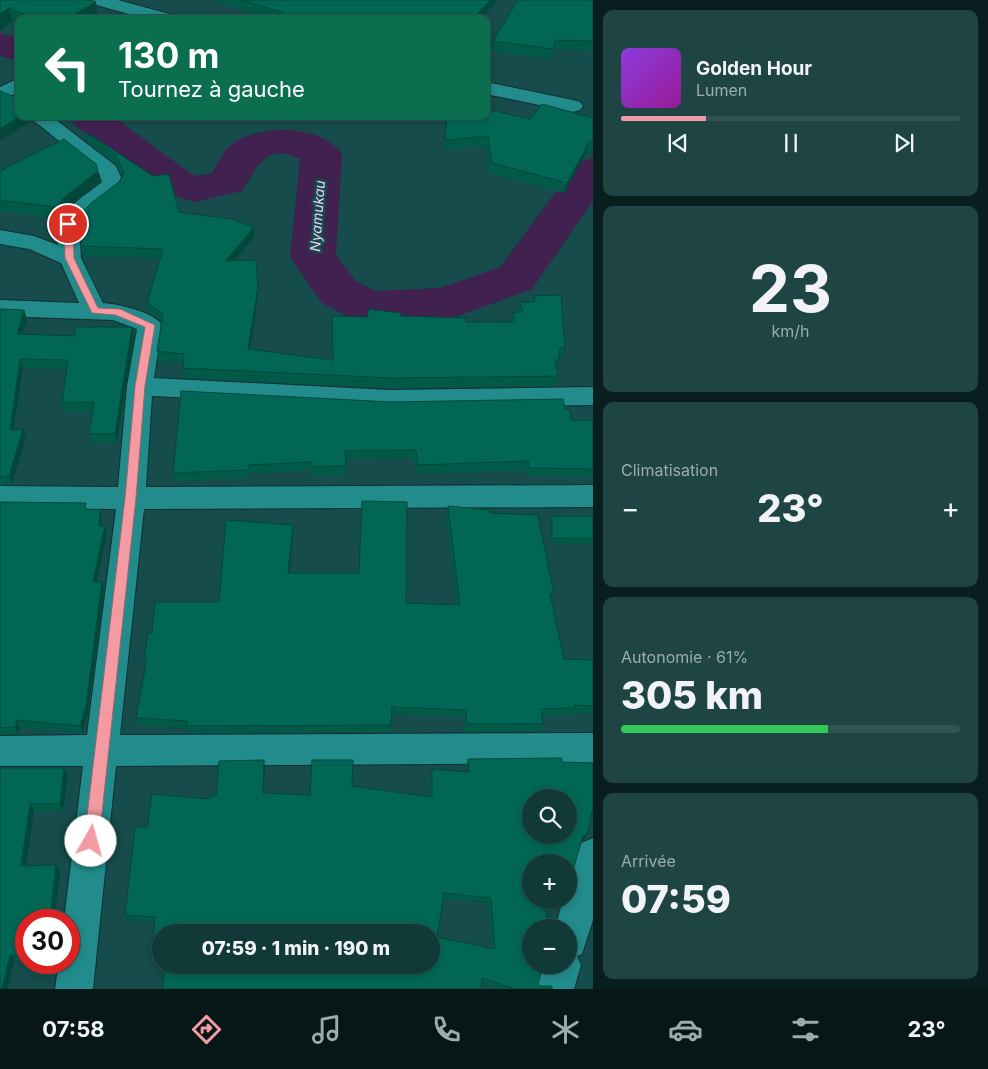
<!DOCTYPE html>
<html lang="fr">
<meta charset="utf-8">
<style>
body{margin:0;font-family:Inter,sans-serif;background:#1e4443;color:#f1f3f6;height:100vh;display:flex;flex-direction:column;font-size:19px;white-space:nowrap}
*{box-sizing:border-box;margin:0}
p{font-size:16px;color:#9cacae}
.icon{flex:none;width:28px;height:28px;fill:none;stroke:currentColor;stroke-width:2;stroke-linecap:round;stroke-linejoin:round}
.map{position:relative;flex:1;overflow:hidden}
.panel{display:flex;flex-direction:column;gap:10px;padding:10px;background:#091f1f;width:395px}
.panel>*{flex:none}
.guide{position:absolute;left:15px;top:15px;width:475px;height:105px;border-radius:10px;box-shadow:0 2px 8px #0003,0 0 0 1px #305353;background:#0b6e4f;color:#fff;overflow:hidden}
.controls{position:absolute;left:522px;top:789px;display:grid;gap:10px}
.controls a{display:grid;place-items:center;width:55px;height:55px;border-radius:50%;background:#103938;box-shadow:0 2px 8px #0003,0 0 0 1px #305353;font-size:25px}
.speed{position:absolute;left:15px;top:909px;display:flex;gap:10px;font-size:25px;font-weight:700;text-align:center}
.speed>*{display:grid;place-content:center;width:65px;height:65px;border-radius:50%;background:#103938;box-shadow:0 2px 8px #0003,0 0 0 1px #305353;line-height:1}
.speed .limit{border:8px solid #d22;background:#fff;color:#111}
.pin{position:absolute;display:grid;place-items:center;width:42px;height:42px;color:#fff;margin:-21px;border:2px solid #fff;border-radius:50%;box-shadow:0 1px 5px #0007}
.me{position:absolute;width:55px;margin:-28px;rotate:7deg;stroke-linejoin:round;filter:drop-shadow(0 0 4px #0008)}
.turn{display:flex;align-items:center;gap:18px;height:105px;padding:0 20px;font-size:22px}
.turn .icon{width:65px;height:65px;stroke-width:2.5}
.turn b{display:block;font-size:35px;line-height:42px}
.big{font-size:38px;font-weight:800;line-height:1.1}
.panel .tile{flex:1;display:flex;flex-direction:column;justify-content:center;gap:8px;min-width:0;padding:0 18px;border-radius:10px;background:#1e4443}
.panel .dial{align-items:center;gap:0}
.dial b{font-size:65px;line-height:1}
.song{display:flex;align-items:center;gap:15px}
.cover{width:60px;height:60px;border-radius:8px;background:linear-gradient(135deg,hsl(270 70% 55%),hsl(300 70% 35%))}
.played{height:5px;border-radius:2px;background:linear-gradient(90deg,#f49aa2 25%,#305353 25%)}
.keys{display:flex;justify-content:space-around;direction:ltr}
.heat{display:flex;justify-content:space-between;align-items:center;font-size:28px;direction:ltr}
.charge{height:8px;border-radius:4px;background:linear-gradient(90deg,#34c759 61%,#305353 0)}
.trip{position:absolute;left:152px;top:924px;width:288px;height:50px;border-radius:25px;background:#103938;box-shadow:0 2px 8px #0003,0 0 0 1px #305353;font-weight:800;line-height:50px;text-align:center}
.dock{display:flex;height:80px;justify-content:space-around;align-items:center;background:#061716;color:#9cacae}
.dock .icon{width:35px;height:35px}
.dock .on{color:#f49aa2}
.dock b{font-size:22px;color:#f1f3f6}
main{display:flex;flex:1;min-height:0}
.map>svg:first-child{display:block}
</style>
<main>
<div class="map">
<svg width="593" height="989" viewBox="0 0 593 989">
<rect width="100%" height="100%" fill="#164c4b"/>
<g fill="none" stroke-linecap="round" stroke-linejoin="round">
<path fill="#41214f" fill-rule="evenodd" d="M0 33 19 38V61L0 56Z
M67 116H113L190 173 197 176 212 173C218 162 225 148 235 142 263 124 322 125 342 154L336 255 356 281 375 291 440 288 500 267 578 162 593 158V201L532 289 461 315 444 320 368 323 351 318 322 303 290 257 300 159C265 142 258 167 242 191L195 202 160 191 73 124Z"/>
<g stroke="#102f2f" stroke-width="2">
<path id="minor" d="M90 0H118L173 15 176 19H146L93 4Z
M19 78V92L0 101V87Z
M486 82 573 100 580 102 583 106 580 110 573 112 486 94Z
M28 116H51L116 166 124 184 120 189 91 212 79 225 81 258 103 303C118 304 154 312 162 325L154 378 390 390 593 387V405L390 408 152 396 146 487 593 485V507L144 509 120 735 593 733V763L116 766 93 989H55L59 962H69V920H64L83 766H0V736L87 735 116 509 0 508V486L118 487 127 386 137 329 113 320 0 316V300L79 303 61 263 29 249 0 244V230L34 236 58 245C58 239 56 230 57 224 61 210 91 191 102 182L99 173Z
M593 838V920L582 954 577 956 581 965 574 989H536L543 965H569V928H555L563 900H569V879L581 843Z"/>
</g>
<use href="#minor" fill="#218c8b" fill-rule="evenodd"/>
</g>
<path fill="#015948" fill-rule="evenodd" d="M0 0 98 16 93 19H19V24L12 21Z
M214 0H498L481 19H271Z
M593 0V51L553 49 551 59 491 51 493 41Z
M447 116 530 119 593 118V153L587 151 564 193 490 173 487 146 444 150Z
M86 132 153 176 179 212 254 237 235 260 258 297 250 349 332 360V316L367 317 401 316 466 322H511L513 312H518L520 302H532L534 296 565 348 562 357H559L556 369 558 376 555 386 390 388 184 378 183 368V363L158 361 157 351 161 322 159 319 149 313 147 303 160 258 83 256 81 246 122 176 117 165 88 142Z
M0 171 100 181 69 206 58 218 0 211Z
M593 304V319L591 310Z
M0 309 24 310 27 319 22 334 75 336 132 327 134 336 117 442H91L89 434 93 411 64 412 62 403 67 369 23 368 14 429 26 437 12 484 0 486Z
M391 402 565 409 571 420H593V477L527 476 526 470 416 473 414 458 345 459 346 475 312 476 311 470 250 473V478L174 481 173 473Z
M0 502 88 509 102 518 101 526H105L107 534 97 582H102L104 590 88 713 83 733 20 727 18 734 0 735Z
M448 506 490 513 554 594 551 602 564 659 593 660V713H573L571 715 542 716 543 724 540 731 465 732 464 717 391 714 390 732 188 733 187 728 138 725 136 718 146 664 144 658 152 633 219 602 293 533 289 573 406 603 457 605 446 515Z
M552 516H593V544L551 543V521Z
M468 759 562 762 587 834 584 840 581 841 571 877 569 880V862H531L538 984 539 986 552 989H498L431 965 161 932V948H154L153 943 155 922 128 920 125 915 147 827 216 796 264 760V793L310 795 352 786 430 797V776L432 769 467 772 466 766ZM443 899 488 903 492 948 437 937Z
M0 768 68 775 63 811H34L26 866 56 865 60 872 54 920H26V961L14 960 7 989H0Z"/>
<path fill="#01483b" d="M490 0H498L481 19H473Z
M96 2 98 16 93 19H66Z
M9 8 12 21 0 30V14Z
M20 116H30L31 121 0 141V129Z
M590 141 587 151 564 193 567 183Z
M98 171 100 181 69 206 58 218 56 207 67 195Z
M254 227V237L226 270V261Z
M258 287V297L249 359 248 349Z
M24 310 27 319 19 343 17 334Z
M132 327 134 336 117 442 115 434Z
M20 359 23 368 12 438 10 430Z
M23 429 26 437 12 484 9 476Z
M100 510 102 518 101 534 99 526Z
M293 525V533L289 581 288 573Z
M105 526 107 534 95 589 93 582Z
M102 582 104 590 88 713 83 733 80 726Z
M17 720 20 727 18 734 15 727Z
M264 760 265 767 263 799V793Z
M64 768 68 775 63 811 60 804Z
M30 804 34 811 25 873 21 866Z
M587 834 584 840 579 842 583 836Z
M56 865 60 872 54 920H50Z
M10 955 14 960 7 989H2Z"/>
<path fill="#016754" stroke="#01483b" fill-rule="evenodd" d="M0 0H90L96 2 66 19H35L9 8 0 14Z
M242 0H490L473 19H284L282 18 284 13Z
M518 0H593V41L555 40 553 49 493 41Z
M0 91H1L19 99V116H20L0 129Z
M542 104 593 118V142L590 141 567 183 492 163 488 136 445 140 447 116H486V109L530 119Z
M86 132 153 176 169 174 179 212 231 219 254 227 226 261 256 260 258 287 248 349 333 360 332 316 367 317 369 309 401 313V316L466 318V322H515L513 312H523L520 302H535L534 296 561 295 565 348H560L559 360H555L558 376 391 378 183 368 184 354 157 351 163 315 157 309 147 303 163 249 81 246 79 216 90 204 120 181 124 173 116 155Z
M64 139 96 164 98 171 67 195 56 207 0 200V171Z
M0 309 24 310 17 334 75 336V327H132L115 434H89L94 402 62 403 68 360 20 359 10 430 23 429 9 476 0 477Z
M181 391 391 402 563 399 565 409 570 410 571 420H593V469L529 468 528 461 418 465 416 450 345 451 346 466 312 467V462L249 465V470L173 473Z
M362 501 407 502 406 603 460 605 448 506 490 510V513L538 515 554 594H550L564 659 593 660V706L574 705 575 708 541 709 543 724H467L466 710 392 707 391 725 187 726V721L136 718 147 658H144L148 633H152L155 602H219L226 520 293 525 288 573H359Z
M0 502 86 503 85 509 100 510 99 526H105L93 582H102L86 706 80 726 17 720 15 727 0 728Z
M552 516H593V539L552 538Z
M562 758V762L593 763V808L587 834 583 836 571 877 569 876V862H531V900H545L548 928H531V965H543L538 984 539 986H552V989H514L482 978 481 989H162L166 965H431V932H161V943H153L155 917 125 915 135 827H147L152 794 210 799 211 796H216L219 761 264 760 263 793 310 795 312 760H353L352 786 432 797V769L469 772 468 759ZM531 798H569V835H531ZM444 893 491 898 495 949 437 937Z
M0 768H64L60 804H30L21 866 56 865 50 920H26V956L10 955 2 989H0Z"/>
<path fill="#f49aa2" stroke="#9f6469" d="M68 221 73 224 74 258 98 308 120 309 155 325 145 386 136 498 99 841 96 846 91 848 86 846 84 841 125 498 135 386 145 327 115 315 92 313 65 258 64 224Z"/>
<g text-anchor="middle" dominant-baseline="central" stroke-width="5" stroke-linejoin="round" paint-order="stroke">
<g font-size="14" font-style="italic" fill="#edcefc" stroke="#164c4b">
<text transform="translate(317 216) rotate(-86)">Nyamukau</text>
</g>
</g>
</svg>
<div class="controls">
<a><svg class="icon" aria-label="search" viewBox="0 0 24 24"><circle cx="10" cy="10" r="6"/><path d="M15 15l6 6"/></svg></a>
<a>+</a>
<a>−</a>
</div>
<div class="speed"><div class="limit">30</div></div>
<div class="pin" style="left:68px;top:224px;background:#d93025"><svg class="icon" aria-label="arrive" viewBox="0 0 24 24"><path d="M6 21V4h12l-3 4 3 4H6"/></svg></div>
<svg class="me" style="left:91px;top:841px" viewBox="-20 -20 40 40"><circle r="19" fill="#fff"/><path d="M0-13L10 11 0 6-10 11z" fill="#f49aa2"/></svg>
<div class="trip">07:59 · 1 min · 190 m</div>
<div class="guide">
<div class="turn"><svg class="icon" aria-label="left" viewBox="0 0 24 24"><path d="M17 20v-9H6M10 6l-5 5 5 5"/></svg><div><b>130 m</b>Tournez à gauche</div></div>
</div>
</div>
<section class="panel">
<div class="tile">
<div class="song"><i class="cover"></i><div><b>Golden Hour</b><p>Lumen</p></div></div>
<div class="played"></div>
<div class="keys"><svg class="icon" aria-label="previous" viewBox="0 0 24 24"><path d="M18 5L8 12l10 7zM5 5v14"/></svg><svg class="icon" aria-label="pause" viewBox="0 0 24 24"><path d="M8 5v14M16 5v14"/></svg><svg class="icon" aria-label="next" viewBox="0 0 24 24"><path d="M6 5l10 7-10 7zM19 5v14"/></svg></div>
</div>
<div class="tile dial"><b>23</b><p>km/h</p></div>
<div class="tile"><p>Climatisation</p>
<div class="heat"><a>−</a><b class="big">23°</b><a>+</a></div>
</div>
<div class="tile"><p>Autonomie · 61%</p><b class="big">305 km</b><div class="charge"></div></div>
<div class="tile"><p>Arrivée</p><b class="big">07:59</b></div>
</section>
</main>
<nav class="dock">
<b>07:58</b>
<svg class="icon on" aria-label="directions" viewBox="0 0 24 24"><path d="M12 3l9 9-9 9-9-9zM9 14v-3h6M13 9l2 2-2 2"/></svg>
<svg class="icon" aria-label="music" viewBox="0 0 24 24"><path d="M9 18V5l10-2v13"/><circle cx="6" cy="18" r="3"/><circle cx="16" cy="16" r="3"/></svg>
<svg class="icon" aria-label="phone" viewBox="0 0 24 24"><path d="M5 4h4l2 5-3 2q2 4 5 5l2-3 5 2v4C11 20 4 13 5 4z"/></svg>
<svg class="icon" aria-label="climate" viewBox="0 0 24 24"><path d="M12 3v18M4 7l16 10M4 17L20 7"/></svg>
<svg class="icon" aria-label="car" viewBox="0 0 24 24"><path d="M5 17H2v-5l4-1 3-4h7l3 4 3 1v5h-3M9 17h6M6 11h13"/><circle cx="7" cy="17" r="2"/><circle cx="17" cy="17" r="2"/></svg>
<svg class="icon" aria-label="filters" viewBox="0 0 24 24"><path d="M4 7h16M4 17h16"/><circle cx="9" cy="7" r="2"/><circle cx="15" cy="17" r="2"/></svg>
<b>23°</b>
</nav>
